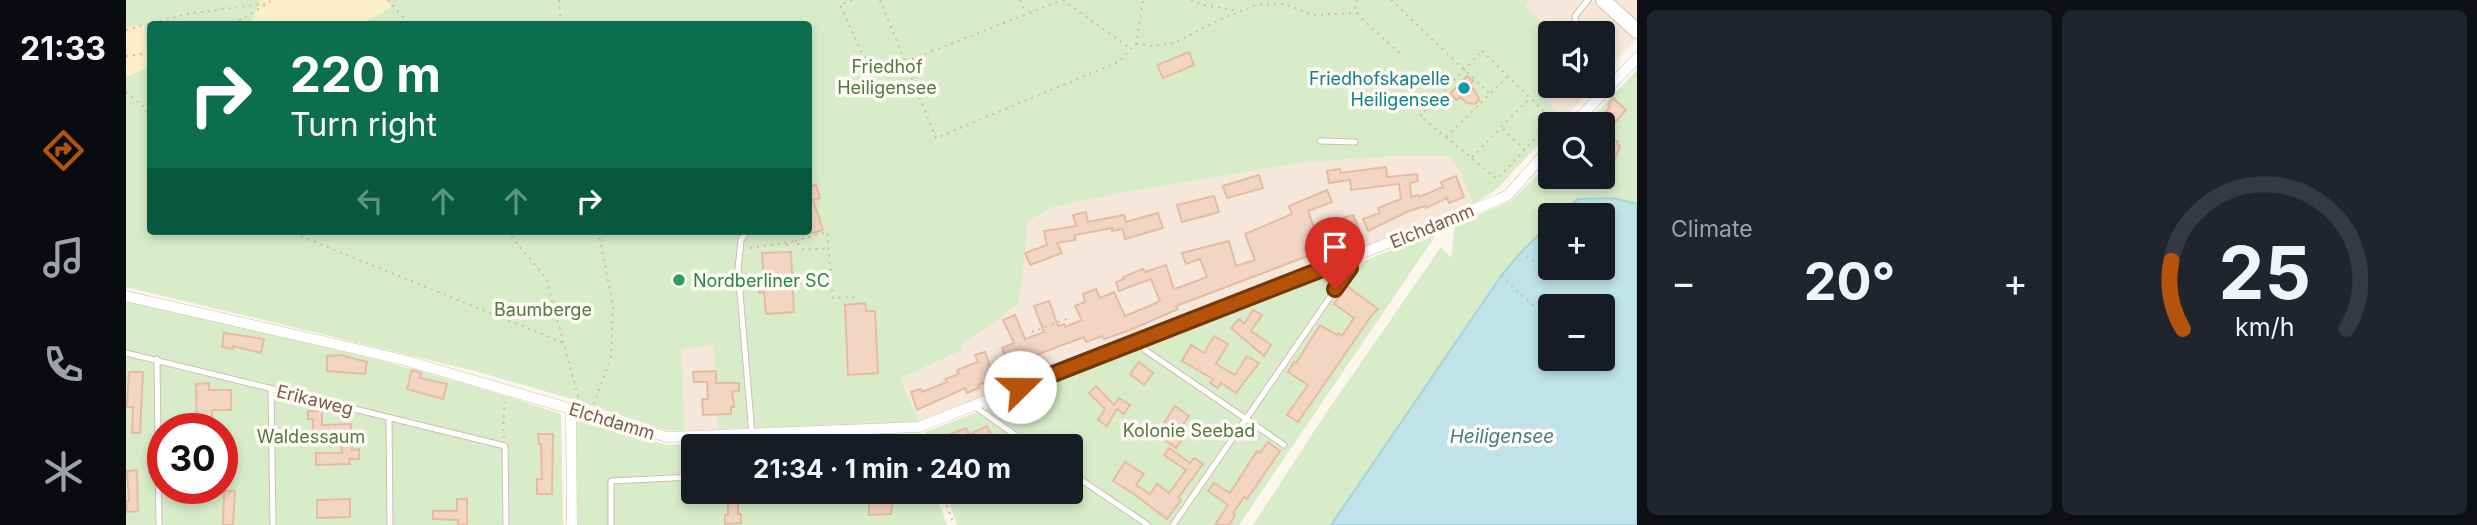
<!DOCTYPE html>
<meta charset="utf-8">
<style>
body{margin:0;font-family:Inter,sans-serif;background:#20242c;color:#f1f3f6;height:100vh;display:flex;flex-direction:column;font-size:26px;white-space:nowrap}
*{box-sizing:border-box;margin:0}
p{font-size:23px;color:#9ea1a6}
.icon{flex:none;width:38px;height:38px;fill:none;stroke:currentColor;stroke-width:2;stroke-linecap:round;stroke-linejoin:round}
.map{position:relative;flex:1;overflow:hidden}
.sheet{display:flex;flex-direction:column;gap:10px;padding:10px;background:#0d0f14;width:840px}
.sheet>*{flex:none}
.banner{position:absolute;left:21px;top:21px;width:665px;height:214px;border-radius:7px;box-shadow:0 4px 10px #0003;background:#0b6e4f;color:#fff;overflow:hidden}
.fabs{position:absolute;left:1412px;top:21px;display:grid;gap:14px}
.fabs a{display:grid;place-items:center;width:77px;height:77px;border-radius:7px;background:#171b24;box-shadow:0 4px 10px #0003;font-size:35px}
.speed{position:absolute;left:21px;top:413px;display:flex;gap:14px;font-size:35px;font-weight:700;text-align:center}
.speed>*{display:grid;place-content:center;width:91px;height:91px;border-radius:50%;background:#171b24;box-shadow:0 4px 10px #0003;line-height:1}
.speed .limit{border:10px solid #d22;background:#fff;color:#111}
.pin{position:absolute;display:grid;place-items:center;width:60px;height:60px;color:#fff;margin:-72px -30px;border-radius:50% 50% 50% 0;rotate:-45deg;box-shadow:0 0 7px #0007}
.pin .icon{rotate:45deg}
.me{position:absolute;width:77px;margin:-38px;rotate:68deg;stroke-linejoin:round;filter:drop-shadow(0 0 5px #0008)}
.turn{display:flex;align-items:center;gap:24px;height:147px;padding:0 28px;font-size:32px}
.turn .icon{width:91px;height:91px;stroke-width:2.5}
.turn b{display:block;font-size:49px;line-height:60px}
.lanes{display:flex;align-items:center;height:66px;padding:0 28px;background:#0003;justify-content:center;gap:35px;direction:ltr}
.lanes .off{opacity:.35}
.big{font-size:52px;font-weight:700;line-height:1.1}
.sheet .tile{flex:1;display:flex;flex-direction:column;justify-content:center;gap:10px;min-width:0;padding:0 24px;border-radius:10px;background:#20242c}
.sheet .dial{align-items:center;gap:0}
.dial svg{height:182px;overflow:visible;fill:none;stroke:#363941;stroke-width:7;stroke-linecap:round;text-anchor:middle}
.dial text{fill:#f1f3f6;stroke:none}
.heat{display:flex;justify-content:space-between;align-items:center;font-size:38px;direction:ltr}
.sheet .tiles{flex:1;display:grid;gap:10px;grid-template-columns:repeat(2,1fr)}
.trip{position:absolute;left:555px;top:434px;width:402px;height:70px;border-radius:7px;background:#171b24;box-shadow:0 4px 10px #0003;font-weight:700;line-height:70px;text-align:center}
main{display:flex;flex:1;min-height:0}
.tab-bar{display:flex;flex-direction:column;width:126px;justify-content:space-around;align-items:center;background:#090b0e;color:#9ea1a6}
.tab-bar .icon{width:49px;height:49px}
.tab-bar .on{color:#b45309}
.tab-bar b{font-size:32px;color:#f1f3f6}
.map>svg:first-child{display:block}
</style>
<main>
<nav class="tab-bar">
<b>21:33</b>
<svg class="icon on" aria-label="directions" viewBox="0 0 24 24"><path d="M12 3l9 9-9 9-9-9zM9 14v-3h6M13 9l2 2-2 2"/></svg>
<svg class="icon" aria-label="music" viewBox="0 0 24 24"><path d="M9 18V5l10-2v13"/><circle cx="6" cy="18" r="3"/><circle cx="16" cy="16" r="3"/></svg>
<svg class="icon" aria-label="phone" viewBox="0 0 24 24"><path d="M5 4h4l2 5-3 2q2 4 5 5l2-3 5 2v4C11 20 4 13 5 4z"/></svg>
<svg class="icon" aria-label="climate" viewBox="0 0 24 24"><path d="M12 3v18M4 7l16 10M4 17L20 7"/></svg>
</nav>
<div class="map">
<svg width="1511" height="525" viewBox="0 0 1511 525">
<rect width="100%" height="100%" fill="#fdf6ec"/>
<path fill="#f5e8da" d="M1402 0H1511V38L1477 75V33H1424L1396 7Z
M1424 80V86H1467L1437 120 1414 92Z
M1269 156H1322L1333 169 1347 205 794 423 774 378 837 350 835 346 893 304 901 221 924 208 995 193 1172 163Z
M589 346 592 429 559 431 554 349Z"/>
<path fill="#d8ecc9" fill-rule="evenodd" d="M0 0H1403L1399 6 1426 33H1424V80L1414 92 1437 120 1432 124H1424V132L1372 188 1347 205 1333 169 1322 156H1269L1172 163 995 193 924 208 902 221 893 304 836 345 837 350 774 378 794 423 592 429 588 346 555 349 559 431 539 430 449 400 349 371 0 287ZM24 24H682V231H24Z
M1511 70V204L1487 198 1452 199 1433 215H1424V224L1395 252 1375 276 1205 525H1127L1198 416 1315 247 1325 258 1329 225 1385 201 1424 162V177H1477V124H1460Z
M1312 232 1113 525H831L820 492H945V446H805L800 432Z
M0 301C146 334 293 366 435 414L437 525H0ZM37 429H96V488H37Z
M454 421 541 445 788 434 792 446H567V492H809L821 525H452L450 422Z"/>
<path fill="#fcefc7" d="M135 0H262L265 7 236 24H124Z
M18 25 22 68 0 77V27Z"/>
<path fill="#bfe3e8" stroke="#a5d3da" stroke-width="2" fill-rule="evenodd" d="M1487 198 1511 204V525H1205L1375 276 1395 252 1424 224V268H1477V215H1433L1452 199ZM1424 306H1477V359H1424Z"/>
<path fill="#f3d5c3" stroke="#e6bba3" stroke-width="2" d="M1063 52 1068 65 1037 78 1031 65Z
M1341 76 1347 81 1343 85 1349 91 1353 100 1349 104 1341 103 1334 97 1331 100 1324 94Z
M1487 98 1500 110 1480 133 1477 130V124L1470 123 1484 107 1482 105Z
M1484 138 1492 142 1491 144 1494 146 1488 161 1484 159 1478 176 1477 155Z
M1260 167 1261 177 1291 174 1292 181 1284 183 1285 197 1292 195 1293 197 1317 187 1315 182 1330 176 1338 197 1323 203 1321 198 1300 208 1299 206 1283 211 1242 231 1237 219 1254 213 1252 208 1275 199 1273 184 1225 190 1224 180 1203 183 1201 171 1214 169 1215 173Z
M1133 175 1137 188 1101 198 1097 186Z
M690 185 694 198 687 200 697 230 682 234V187Z
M1201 190 1206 202 1182 211 1188 227 1227 215 1233 229 1179 248 1182 256 1050 306 1052 309 1004 330 978 339 976 336 960 342 958 337 883 365 876 348 888 343 877 320 889 315 899 339 918 332 908 306 923 301 932 326 938 324 939 327 956 320 949 306 959 302 957 294 970 289 974 298 988 292 999 316 1021 307 1034 301 1025 279 993 291 990 282 998 279 997 277 1017 269 1019 272 1040 265 1048 289 1060 285 1081 277 1074 259 1060 264 1056 253 1103 241 1110 266 1129 260 1119 234 1166 214 1163 206Z
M1088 196 1093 212 1056 222 1051 205Z
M960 212 962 222 998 215 1000 222 1032 213 1037 228 999 239 997 229 986 231V228L949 235V240L931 243 936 253 904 265 899 253 921 245 918 231 950 226 947 215Z
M665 252 668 312 640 314 638 292 633 293V284L638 283 636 253Z
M1221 286 1252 309 1246 315 1172 422 1161 415 1182 385 1162 372 1168 362 1170 363 1194 325 1211 335 1212 333 1216 336 1228 318 1208 304Z
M739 303 740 311H749L752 373 722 375 719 305Z
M1127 310 1136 315 1125 331 1145 345 1138 356 1105 328 1113 319 1118 324Z
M98 333 138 339 135 353 107 346V349L96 347Z
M1088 336 1102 344 1090 364 1109 375 1121 356 1133 363 1110 393 1095 383 1092 388 1084 383 1087 379 1056 361 1065 345 1078 353Z
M859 352 869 379 852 385 853 388 841 393 839 388 791 410 785 392 795 389 796 392 821 382 819 379 833 374 831 370 852 362 849 355Z
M215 355 241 362 239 374 201 371V356Z
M1013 362 1027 373 1018 385 1004 374Z
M286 370 295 373 294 378 321 384 317 399 281 389Z
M590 371V383H613V391L606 392 608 407H605V414L577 415 576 399H582L581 382H568L567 372Z
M3 372H17L14 433H6L7 407H1Z
M83 383V390H105V410H86V429H71L70 384Z
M970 386 988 405 993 398 1004 405 998 414 991 409 981 426 972 420 979 409 963 393Z
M1049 406 1063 416 1049 436 1055 441 1050 448 1034 436 1042 425 1038 423Z
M182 411H196V425L225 424 226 450 233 449V459H223L224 464 190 465V453H216L215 436 197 437V444H187V419H182Z
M861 426 866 437 841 446H831L825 434 840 428 843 435Z
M412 434H427L426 494H411V479H416L415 444H413Z
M1142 442 1154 451 1121 499 1118 497 1107 513 1109 515 1103 525H1089L1102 505 1082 491 1088 483 1104 493 1131 451 1134 453Z
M1043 448 1064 463 1068 458 1077 464 1052 498 1055 500 1041 519 1008 494 987 481 999 462 1018 474 1010 485 1024 494 1031 484 1043 493 1060 470 1038 455Z
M11 470 12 511 1 512 0 501H3L1 471Z
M98 491H109L107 525H97Z
M602 492H612V514H615V523L599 524V515H602Z
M224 499V517L191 518V500Z
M331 499H341V525H332V520L307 519V511H331Z
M743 500H767L765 514 743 515Z"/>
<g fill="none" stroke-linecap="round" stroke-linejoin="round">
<g stroke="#d1beb0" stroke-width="7">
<path id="service" d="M1451 33 1449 16 1462 0
M1464 86 1474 96
M1194 141 1229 142
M621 231 615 240 612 269 626 434
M1014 340 1019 350 1158 445
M0 353 379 446 380 525
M31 359 33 525
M145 389 147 525
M848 406 905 446
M263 418 264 525
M697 431 698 446
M945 473 1022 525
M485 525V481L567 477
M1047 525 1224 268 1222 259"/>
</g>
<g stroke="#d1beb0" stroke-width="11">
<path id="minor" d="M1447 124 1511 58
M0 296 278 360 541 437 793 427 1374 199 1382 195 1424 148
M445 409 446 525"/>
</g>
<g stroke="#d6c0b0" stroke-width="16">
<path id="secondary" d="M1477 0 1511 31"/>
</g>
<path stroke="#d9b8a5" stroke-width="2" stroke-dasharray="2 5" stroke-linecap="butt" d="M262 0 277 17 280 24
M433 0 435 24
M726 0 714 5 746 75 936 0
M754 0 810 138 992 62 1010 44 1017 0
M894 0 899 13
M937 0 1005 49
M1065 0 1078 5 1112 11
M1231 0 1229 9 1234 17 1277 56
M1265 0 1364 94
M107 24 143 3 144 0
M0 30 61 14 143 3
M1010 44 1026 46 1049 43 1095 19 1130 5 1159 4 1187 15 1232 13
M1356 51 1427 120 1371 179 1294 116Z
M0 56 24 53
M0 92 20 109 24 137
M1377 129 1398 149
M1320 137 1381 77
M1346 157 1403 99
M162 231 438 343
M381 231 420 278 453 400
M669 241 701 232 707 298 729 297
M660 244 665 249
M624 248 669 241 678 250 702 248
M1395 252 1430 277
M1375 276 1410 308
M906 332 943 318
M468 404 485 357 487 305 472 231
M797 437 800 446
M378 438 377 425 379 402
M816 492 828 525"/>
<use href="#service" stroke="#fff" stroke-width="5"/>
<use href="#minor" stroke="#fff" stroke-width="10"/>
<use href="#secondary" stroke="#fff" stroke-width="14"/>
</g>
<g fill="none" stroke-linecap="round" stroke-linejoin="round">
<g stroke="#753606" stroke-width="18">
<path id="route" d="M894 387 1222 259 1224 268 1209 289"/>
</g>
<use href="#route" stroke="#b45309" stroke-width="12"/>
</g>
<circle fill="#0f9aa8" stroke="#fffaf3" stroke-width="2.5" cx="1338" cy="88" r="7"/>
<circle fill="#2e9e5b" stroke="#fffaf3" stroke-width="2.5" cx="553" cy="280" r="7"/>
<g text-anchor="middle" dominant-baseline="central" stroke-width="7" stroke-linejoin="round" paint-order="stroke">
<g font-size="18" fill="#537a41" stroke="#fffaf3">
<text x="761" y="66">Friedhof<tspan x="761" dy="21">Heiligensee</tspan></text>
<text x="417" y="309">Baumberge</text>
<text x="1063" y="430">Kolonie Seebad</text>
<text x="185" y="436">Waldessaum</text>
</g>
<g font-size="18" fill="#0d838f" stroke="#fffaf3" text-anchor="end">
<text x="1324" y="78">Friedhofskapelle<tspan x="1324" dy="21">Heiligensee</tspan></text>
</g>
<g font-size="18" fill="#7a5c4d" stroke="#fffaf3">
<text transform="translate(1306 226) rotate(-22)">Elchdamm</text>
<text transform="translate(189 400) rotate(14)">Erikaweg</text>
<text transform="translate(486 421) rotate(17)">Elchdamm</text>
</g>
<g font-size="18" fill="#27864d" stroke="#fffaf3" text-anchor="start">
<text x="567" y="280">Nordberliner SC</text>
</g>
<g font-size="19" font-style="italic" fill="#437c86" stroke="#fffaf3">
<text x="1376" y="436">Heiligensee</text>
</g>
</g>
</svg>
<div class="fabs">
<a><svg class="icon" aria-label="sound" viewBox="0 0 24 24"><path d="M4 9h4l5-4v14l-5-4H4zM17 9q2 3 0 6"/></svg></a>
<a><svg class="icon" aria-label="search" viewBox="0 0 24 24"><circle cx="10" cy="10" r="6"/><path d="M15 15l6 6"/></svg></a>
<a>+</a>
<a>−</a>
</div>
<div class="speed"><div class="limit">30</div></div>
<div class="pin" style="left:1209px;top:289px;background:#d93025"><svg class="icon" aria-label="arrive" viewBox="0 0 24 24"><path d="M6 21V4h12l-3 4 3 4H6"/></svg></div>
<svg class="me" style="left:894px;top:387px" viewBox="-20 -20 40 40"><circle r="19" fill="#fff"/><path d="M0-13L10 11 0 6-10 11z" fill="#b45309"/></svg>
<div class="trip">21:34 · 1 min · 240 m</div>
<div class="banner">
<div class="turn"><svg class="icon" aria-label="right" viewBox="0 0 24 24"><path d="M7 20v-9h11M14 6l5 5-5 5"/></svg><div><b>220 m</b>Turn right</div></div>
<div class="lanes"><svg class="icon off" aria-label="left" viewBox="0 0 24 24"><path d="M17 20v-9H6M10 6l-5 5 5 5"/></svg><svg class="icon off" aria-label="ahead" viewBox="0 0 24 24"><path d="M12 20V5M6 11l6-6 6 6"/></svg><svg class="icon off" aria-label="ahead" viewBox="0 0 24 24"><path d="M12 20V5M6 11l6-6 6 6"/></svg><svg class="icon" aria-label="right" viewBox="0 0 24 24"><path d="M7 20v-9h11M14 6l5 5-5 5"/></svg></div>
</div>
</div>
<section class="sheet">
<div class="tiles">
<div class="tile"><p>Climate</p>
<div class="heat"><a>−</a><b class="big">20°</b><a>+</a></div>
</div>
<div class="tile dial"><svg viewBox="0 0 100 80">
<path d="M14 69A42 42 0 1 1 86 69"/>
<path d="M14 69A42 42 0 0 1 9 39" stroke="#b45309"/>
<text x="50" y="56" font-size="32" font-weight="700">25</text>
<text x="50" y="72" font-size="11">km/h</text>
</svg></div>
</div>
</section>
</main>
